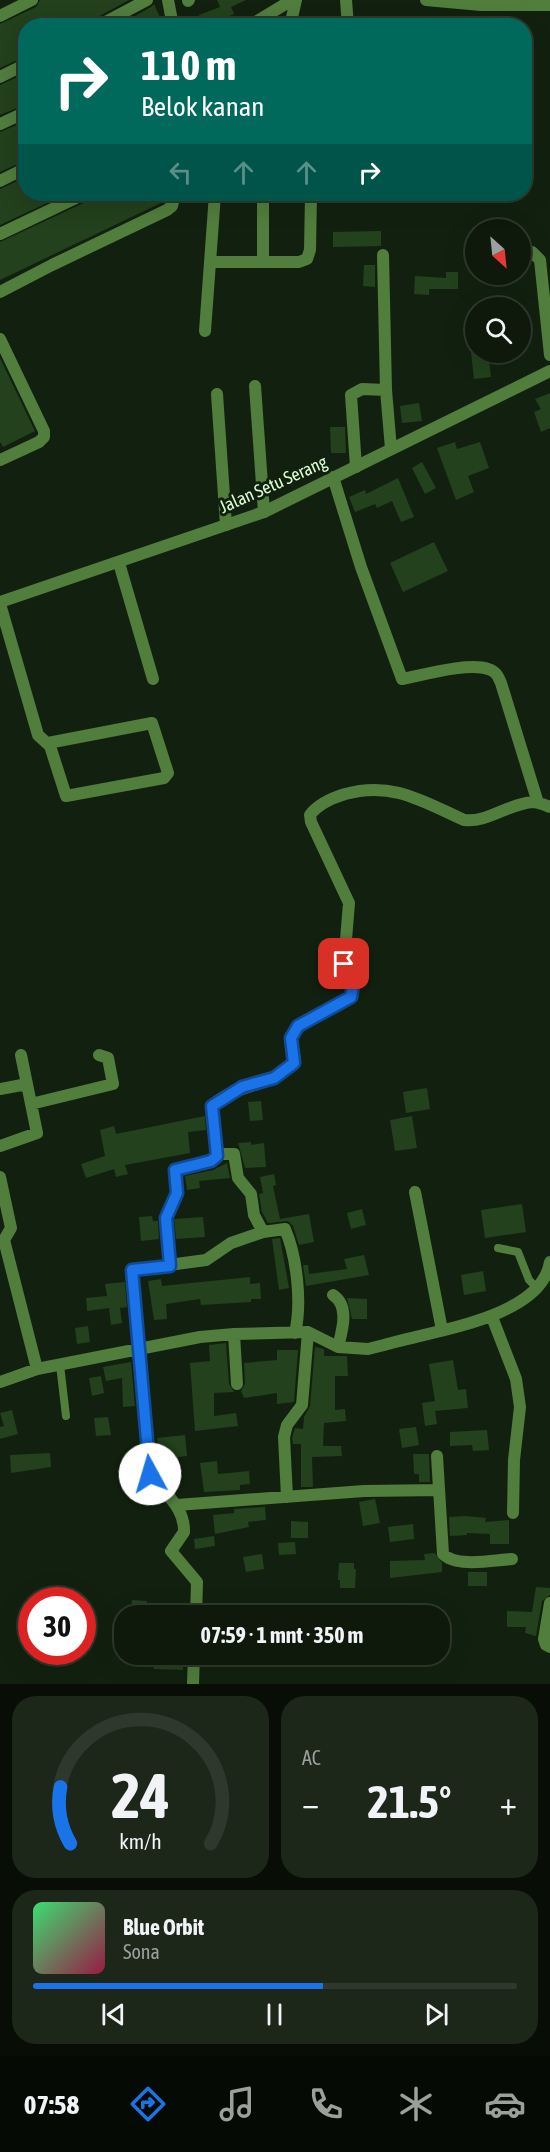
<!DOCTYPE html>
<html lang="id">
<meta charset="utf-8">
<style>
body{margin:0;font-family:"Asap Condensed",sans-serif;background:#1c2619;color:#f1f3f6;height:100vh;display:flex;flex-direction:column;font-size:22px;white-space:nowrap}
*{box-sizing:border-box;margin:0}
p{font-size:20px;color:#9ba09d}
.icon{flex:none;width:33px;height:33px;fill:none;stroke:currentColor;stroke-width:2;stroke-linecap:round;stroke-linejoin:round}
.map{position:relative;height:1684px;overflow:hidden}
.sheet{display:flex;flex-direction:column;gap:12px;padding:12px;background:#080e06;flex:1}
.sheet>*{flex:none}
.hud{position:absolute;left:18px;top:18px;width:514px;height:183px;border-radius:24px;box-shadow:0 6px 24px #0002,0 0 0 2px #2e382c;background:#00695c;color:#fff;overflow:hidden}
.needle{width:39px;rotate:153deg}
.buttons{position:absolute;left:465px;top:219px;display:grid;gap:12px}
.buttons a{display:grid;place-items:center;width:66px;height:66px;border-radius:50%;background:#0e190b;box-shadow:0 6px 24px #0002,0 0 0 2px #2e382c;font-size:30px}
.speed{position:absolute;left:18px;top:1587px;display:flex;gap:12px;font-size:30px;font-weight:700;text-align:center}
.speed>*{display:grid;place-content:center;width:78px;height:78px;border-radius:50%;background:#0e190b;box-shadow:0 6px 24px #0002,0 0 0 2px #2e382c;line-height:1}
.speed .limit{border:9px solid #d22;background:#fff;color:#111}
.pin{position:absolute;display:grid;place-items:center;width:51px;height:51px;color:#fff;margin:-26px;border-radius:12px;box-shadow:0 3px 9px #0006}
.me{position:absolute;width:66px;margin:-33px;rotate:354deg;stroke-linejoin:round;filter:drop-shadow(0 0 4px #0008)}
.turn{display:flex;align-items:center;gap:21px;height:126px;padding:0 24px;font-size:27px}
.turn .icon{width:78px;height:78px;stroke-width:2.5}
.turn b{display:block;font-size:42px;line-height:51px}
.lanes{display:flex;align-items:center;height:57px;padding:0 24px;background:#0003;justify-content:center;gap:30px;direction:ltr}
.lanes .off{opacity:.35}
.big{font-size:45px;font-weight:700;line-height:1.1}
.sheet .card{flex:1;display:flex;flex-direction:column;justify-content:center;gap:9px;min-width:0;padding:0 21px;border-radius:24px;background:#1c2619}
.sheet .dial{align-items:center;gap:0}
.dial svg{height:156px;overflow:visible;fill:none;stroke:#2e382c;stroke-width:7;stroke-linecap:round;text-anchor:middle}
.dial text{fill:#f1f3f6;stroke:none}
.song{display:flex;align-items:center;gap:18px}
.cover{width:72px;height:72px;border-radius:9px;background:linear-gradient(135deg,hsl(140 70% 55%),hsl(340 70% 35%))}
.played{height:6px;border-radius:3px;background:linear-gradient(90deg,#1a73e8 60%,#2e382c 60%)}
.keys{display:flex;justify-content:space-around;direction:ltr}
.heat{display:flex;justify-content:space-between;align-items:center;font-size:33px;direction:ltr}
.sheet .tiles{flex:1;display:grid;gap:12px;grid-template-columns:1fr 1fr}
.card:last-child{grid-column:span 2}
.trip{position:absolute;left:114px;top:1605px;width:336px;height:60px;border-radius:24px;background:#0e190b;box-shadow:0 6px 24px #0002,0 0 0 2px #2e382c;font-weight:700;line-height:60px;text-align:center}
.menu{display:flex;height:96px;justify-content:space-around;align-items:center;background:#060a04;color:#9ba09d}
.menu .icon{width:42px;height:42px}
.menu .selected{color:#1a73e8}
.menu b{font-size:27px;color:#f1f3f6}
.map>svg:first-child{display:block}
</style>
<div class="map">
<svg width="550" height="1684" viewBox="0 0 550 1684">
<rect width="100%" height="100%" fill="#12210f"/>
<path fill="#22411c" d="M40 0H129L94 19 90 26H26V56L0 68V24L36 7Z
M217 0H246L231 7 234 14 218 21 219 26H203L199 15 220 7Z
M154 4 164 26H117L151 7Z
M26 73V104L0 115V85Z
M26 121V160L0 172V132Z
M26 177V194H66L0 225V189Z
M92 194H167L165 201 0 280V242L88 201Z
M381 231V246L333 247V232Z
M364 265H375V287L363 286Z
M446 272H458V289H429V295L414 294 415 276 446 278Z
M471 352H488L491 377 474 379Z
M0 358 35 431 3 447 0 442Z
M550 393V428L541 432 534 412 541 409 535 399Z
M419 403 422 421 402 423 400 406Z
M330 427H345L346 453H331Z
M455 442 457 449 480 442 489 468 468 476 474 492 456 500 437 448Z
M422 462 436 488 425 494 412 468Z
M398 478 414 517 401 522 392 501 377 508 375 504 355 512 349 497 365 490 366 494Z
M434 542 448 571 403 592 390 563Z
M427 1088 430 1109 406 1113 403 1092Z
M261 1101 263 1120 250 1121 248 1102Z
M205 1116 206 1130 188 1132 190 1153 125 1165 128 1174 116 1177 114 1169 86 1178 81 1164 105 1156 100 1130 114 1126 116 1134Z
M412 1116 417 1148 395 1151 390 1120Z
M251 1142V1145L264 1143 266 1167 245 1168 238 1143Z
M227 1163 230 1178 199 1181 200 1188 187 1190 185 1176 213 1170Z
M274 1174 276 1185 273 1186 280 1219 309 1214 314 1242 299 1245 293 1226 288 1221 268 1223 262 1212 259 1194 263 1193 260 1177Z
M522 1204 526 1232 485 1238 481 1210Z
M362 1209 366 1225 351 1229 347 1213Z
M152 1216 153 1221H158L159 1239 141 1241 139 1217Z
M203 1217 205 1237 176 1239 174 1219Z
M280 1238 289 1288 279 1290 272 1239Z
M364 1255 369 1275 306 1286 303 1265H308L309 1274 347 1269 344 1259Z
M483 1271 486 1291 464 1295 461 1275Z
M250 1277V1284L260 1283 261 1299H251V1302L201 1305 200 1299 166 1304 167 1319 154 1320 148 1281 161 1279 162 1286Z
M125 1282 127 1307 120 1308 122 1323 111 1325 109 1308 87 1311 86 1298 107 1296 105 1284Z
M347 1298 367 1299V1319H352Z
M88 1326 90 1342 77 1344 75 1328Z
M226 1343 229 1384 234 1392 214 1393V1416L236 1413 238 1426 195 1431 190 1363 210 1361 209 1345Z
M315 1347 324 1349V1356H347L348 1376H335V1410L345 1409 346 1421 324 1423 323 1446H341L342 1456 312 1457 313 1487H301V1444H293L292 1438 295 1428 303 1429 304 1417 310 1406Z
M277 1350H298L294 1402 277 1404V1393L244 1398 241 1391 245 1384 244 1363 277 1360Z
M453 1360 458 1390 466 1389 468 1408 435 1411 437 1424 425 1426 422 1403 435 1401 429 1364Z
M131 1362 135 1406 123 1407 122 1378 106 1381 103 1367Z
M101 1376 104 1393 92 1396 89 1378Z
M12 1410 18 1434 0 1439V1427L4 1426 0 1413Z
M108 1417 111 1435 96 1436 94 1418Z
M416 1427 419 1445 402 1448 399 1429Z
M487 1430 489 1450 473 1451 472 1445 450 1446V1432Z
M185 1435 187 1456 160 1459 157 1438Z
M50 1453 51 1467 11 1473 10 1455Z
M413 1454H429L430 1482H419V1474H414Z
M217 1461 218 1474 249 1471 250 1484 240 1485V1490L204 1492 200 1463Z
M375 1499 380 1523 363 1526 359 1502Z
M265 1507 266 1520 248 1522 249 1527 215 1534 213 1515 234 1513V1509Z
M466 1516 486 1518 485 1522 509 1520V1544H490V1534L467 1533V1535L450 1536 449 1517Z
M291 1521 308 1522V1538H291Z
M413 1524 414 1539 390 1542 388 1527Z
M214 1536 215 1546 195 1549 194 1539Z
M295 1542 296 1554 279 1555 278 1543Z
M435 1553 442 1563V1572L390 1578V1561L425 1560 424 1554Z
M262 1554 264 1569 246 1572 243 1557Z
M339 1563H354V1569H356L355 1588H340V1580H338Z
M468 1572H487V1586H468Z
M536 1587 550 1588V1595L542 1601 536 1636 525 1633 526 1627H507V1611L532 1612Z
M132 1600 147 1601 146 1616H131Z
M154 1659 183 1660V1670L154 1669Z"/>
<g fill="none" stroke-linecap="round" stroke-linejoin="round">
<path stroke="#517d3d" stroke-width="8" d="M498 1248 518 1252 529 1280 538 1289
M60 1365 66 1416"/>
<path stroke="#517d3d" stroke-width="12" d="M168 0 173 26
M346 0 348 26
M188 1 189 0
M0 16 32 0
M98 26 147 0
M249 26 292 0
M290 26 296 0
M0 77 26 64
M0 124 26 112
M0 181 26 168
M263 194V260
M0 234 84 194
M520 254 532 252 540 260 550 355
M383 255 386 390 391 449
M210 262H299L307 259 310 250 311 194
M0 292 52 265 167 210 172 206 175 194
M205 331 215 194
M0 339 44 431V437L39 442 0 460
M255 386 264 512
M217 394 226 525
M356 467 351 395 362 389 386 390
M333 477 361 567 402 679C423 675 469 662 488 669 496 671 498 676 501 683L538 803
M119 563 153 679
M0 604 38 735 50 746 66 796 164 778 168 773 152 723 48 743
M0 1089 27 1084
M31 1104 113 1084 108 1058 99 1055
M0 1146 37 1133 21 1055
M217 1154H234L238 1178 251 1194 254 1215 263 1232
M0 1177 11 1228 4 1240 37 1369
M415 1192 442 1330
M170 1266 166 1218 177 1193 175 1170 211 1162 217 1156 212 1106C234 1082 281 1088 295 1059L291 1038C305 1011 344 1011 353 992V985L344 964 349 903 311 822 310 815C318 804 332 798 345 794 392 781 422 801 464 820 487 823 508 804 532 802 538 802 545 805 550 807
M333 1295C350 1306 342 1331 338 1347
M492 1317 516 1379 520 1407 514 1460 513 1513
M234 1334 237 1384
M0 1382 37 1369 200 1337 234 1334 308 1332 338 1347 368 1349 384 1345C429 1331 541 1319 550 1262
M437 1456 443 1554C456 1568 494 1560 512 1559
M287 1497 284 1437 287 1425 302 1405 308 1332
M177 1505 364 1491 439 1490
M550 1603 544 1639 546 1645 550 1647
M196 1616 197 1582 171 1551 184 1532C185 1501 154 1490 148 1463L132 1270 206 1260 231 1243 263 1232 285 1229C297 1257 302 1303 295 1333
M193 1684 194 1654"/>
<path stroke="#517d3d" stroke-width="12" d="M426 0 481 5H550
M0 602 264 512 550 371"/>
</g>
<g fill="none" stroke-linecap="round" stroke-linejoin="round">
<g stroke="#114b97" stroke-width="15">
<path id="route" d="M150 1474 132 1270 170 1266 166 1218 177 1193 175 1170 211 1161 217 1156 212 1106 242 1087 274 1078 294 1063 291 1038 298 1026 351 997 353 985 344 964"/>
</g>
<use href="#route" stroke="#1a73e8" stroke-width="10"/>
</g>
<g text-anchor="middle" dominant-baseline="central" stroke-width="6" stroke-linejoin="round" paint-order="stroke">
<g font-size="18" fill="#dcfcd2" stroke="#12210f">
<text transform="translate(273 484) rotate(-24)">Jalan Setu Serang</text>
</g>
</g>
</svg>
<div class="buttons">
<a><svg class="needle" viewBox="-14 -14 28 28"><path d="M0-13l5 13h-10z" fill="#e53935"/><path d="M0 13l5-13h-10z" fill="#9ba09d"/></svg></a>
<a><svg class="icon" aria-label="search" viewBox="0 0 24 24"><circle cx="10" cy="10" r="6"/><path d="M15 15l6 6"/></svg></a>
</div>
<div class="speed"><div class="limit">30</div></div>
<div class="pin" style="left:344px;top:964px;background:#d93025"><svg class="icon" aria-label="arrive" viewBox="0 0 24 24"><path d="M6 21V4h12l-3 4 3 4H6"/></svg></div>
<svg class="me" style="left:150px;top:1474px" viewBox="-20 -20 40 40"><circle r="19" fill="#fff"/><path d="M0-13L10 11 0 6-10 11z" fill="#1a73e8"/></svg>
<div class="trip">07:59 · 1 mnt · 350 m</div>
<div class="hud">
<div class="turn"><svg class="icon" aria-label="right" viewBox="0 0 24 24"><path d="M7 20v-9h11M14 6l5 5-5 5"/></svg><div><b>110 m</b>Belok kanan</div></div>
<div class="lanes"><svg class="icon off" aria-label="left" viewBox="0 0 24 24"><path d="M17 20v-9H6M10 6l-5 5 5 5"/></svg><svg class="icon off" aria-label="ahead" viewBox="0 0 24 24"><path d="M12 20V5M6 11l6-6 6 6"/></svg><svg class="icon off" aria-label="ahead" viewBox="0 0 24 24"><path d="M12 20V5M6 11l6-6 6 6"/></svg><svg class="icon" aria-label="right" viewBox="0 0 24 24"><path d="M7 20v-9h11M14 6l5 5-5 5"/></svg></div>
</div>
</div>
<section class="sheet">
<div class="tiles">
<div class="card dial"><svg viewBox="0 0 100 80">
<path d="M14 69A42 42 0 1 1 86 69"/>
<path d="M14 69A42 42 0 0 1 9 40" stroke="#1a73e8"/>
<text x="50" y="56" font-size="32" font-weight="700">24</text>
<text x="50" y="72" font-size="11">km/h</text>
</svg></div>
<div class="card"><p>AC</p>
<div class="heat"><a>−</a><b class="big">21.5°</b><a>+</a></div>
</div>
<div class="card">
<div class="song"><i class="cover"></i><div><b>Blue Orbit</b><p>Sona</p></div></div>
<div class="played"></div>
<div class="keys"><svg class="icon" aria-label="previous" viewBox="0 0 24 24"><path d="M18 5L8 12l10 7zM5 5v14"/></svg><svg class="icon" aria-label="pause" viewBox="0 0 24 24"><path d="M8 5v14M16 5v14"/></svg><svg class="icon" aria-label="next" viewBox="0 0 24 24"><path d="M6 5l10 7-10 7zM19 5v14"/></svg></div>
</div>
</div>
</section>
<nav class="menu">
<b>07:58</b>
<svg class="icon selected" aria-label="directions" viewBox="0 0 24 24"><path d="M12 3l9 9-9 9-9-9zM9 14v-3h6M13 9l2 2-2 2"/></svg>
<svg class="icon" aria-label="music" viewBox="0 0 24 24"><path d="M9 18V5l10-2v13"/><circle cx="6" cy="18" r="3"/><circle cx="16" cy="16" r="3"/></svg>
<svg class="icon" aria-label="phone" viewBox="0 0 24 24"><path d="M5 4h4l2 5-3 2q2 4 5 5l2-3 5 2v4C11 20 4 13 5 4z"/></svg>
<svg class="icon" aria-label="climate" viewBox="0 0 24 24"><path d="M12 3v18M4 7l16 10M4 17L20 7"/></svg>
<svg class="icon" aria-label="car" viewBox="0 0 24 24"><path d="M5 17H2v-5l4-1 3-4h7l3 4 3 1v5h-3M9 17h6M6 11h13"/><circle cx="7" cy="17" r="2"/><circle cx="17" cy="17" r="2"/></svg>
</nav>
